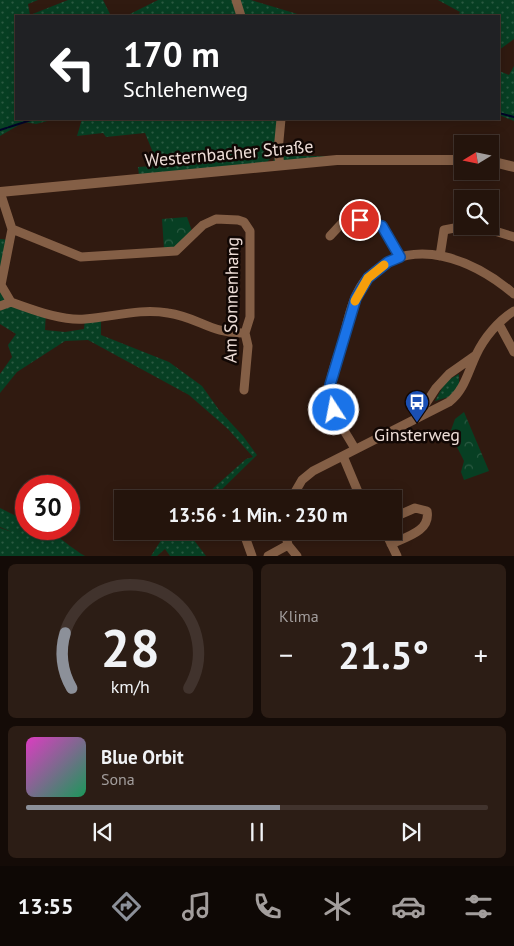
<!DOCTYPE html>
<html lang="de">
<meta charset="utf-8">
<style>
body{margin:0;font-family:"PT Sans",sans-serif;background:#2c1d15;color:#f1f3f6;height:100vh;display:flex;flex-direction:column;font-size:19px;white-space:nowrap}
*{box-sizing:border-box;margin:0}
p{font-size:16px;color:#a39e9d}
.icon{flex:none;width:28px;height:28px;fill:none;stroke:currentColor;stroke-width:2;stroke-linecap:round;stroke-linejoin:round}
.map{position:relative;height:556px;overflow:hidden}
.side{display:flex;flex-direction:column;gap:8px;padding:8px;background:#140b07;flex:1}
.side>*{flex:none}
.top-card{position:absolute;left:15px;top:15px;width:485px;height:105px;border-radius:0px;box-shadow:0 2px 12px #0003,0 0 0 1px #41332d;background:#202124;color:#fff;overflow:hidden}
.needle{width:32px;rotate:260deg}
.fabs{position:absolute;left:454px;top:135px;display:grid;gap:10px}
.fabs a{display:grid;place-items:center;width:45px;height:45px;border-radius:0px;background:#24140c;box-shadow:0 2px 12px #0003,0 0 0 1px #41332d;font-size:25px}
.speed{position:absolute;left:15px;top:475px;display:flex;gap:10px;font-size:25px;font-weight:700;text-align:center}
.speed>*{display:grid;place-content:center;width:65px;height:65px;border-radius:50%;background:#24140c;box-shadow:0 2px 12px #0003,0 0 0 1px #41332d;line-height:1}
.speed .limit{border:8px solid #d22;background:#fff;color:#111}
.pin{position:absolute;display:grid;place-items:center;width:42px;height:42px;color:#fff;margin:-21px;border:2px solid #fff;border-radius:50%;box-shadow:0 1px 5px #0007}
.me{position:absolute;width:55px;margin:-28px;rotate:349deg;stroke-linejoin:round;filter:drop-shadow(0 0 4px #0008)}
.turn{display:flex;align-items:center;gap:18px;height:105px;padding:0 25px;font-size:22px}
.turn .icon{width:65px;height:65px;stroke-width:2.5}
.turn b{display:block;font-size:35px;line-height:42px}
.big{font-size:38px;font-weight:600;line-height:1.1}
.side .widget{flex:1;display:flex;flex-direction:column;justify-content:center;gap:8px;min-width:0;padding:0 18px;border-radius:8px;background:#2c1d15}
.side .dial{align-items:center;gap:0}
.dial svg{height:130px;overflow:visible;fill:none;stroke:#41332d;stroke-width:7;stroke-linecap:round;text-anchor:middle}
.dial text{fill:#f1f3f6;stroke:none}
.song{display:flex;align-items:center;gap:15px}
.cover{width:60px;height:60px;border-radius:8px;background:linear-gradient(135deg,hsl(310 70% 55%),hsl(150 70% 35%))}
.played{height:5px;border-radius:2px;background:linear-gradient(90deg,#8c9099 55%,#41332d 55%)}
.keys{display:flex;justify-content:space-around;direction:ltr}
.heat{display:flex;justify-content:space-between;align-items:center;font-size:28px;direction:ltr}
.side .tiles{flex:1;display:grid;gap:8px;grid-template-columns:1fr 1fr}
.widget:last-child{grid-column:span 2}
.trip{position:absolute;left:114px;top:490px;width:288px;height:50px;border-radius:0px;background:#24140c;box-shadow:0 2px 12px #0003,0 0 0 1px #41332d;font-weight:600;line-height:50px;text-align:center}
.tab-bar{display:flex;height:80px;justify-content:space-around;align-items:center;background:#0e0805;color:#a39e9d}
.tab-bar .icon{width:35px;height:35px}
.tab-bar .current{color:#8c9099}
.tab-bar b{font-size:22px;color:#f1f3f6}
.map>svg:first-child{display:block}
</style>
<div class="map">
<svg width="514" height="556" viewBox="0 0 514 556">
<defs>
<pattern id="grass-dots" width="8" height="8" patternUnits="userSpaceOnUse" patternTransform="scale(1.25)"><rect width="8" height="8" fill="#073f23"/><path d="M2 2h.1M6 6h.1" fill="none" stroke="#2b5a42" stroke-width="1.8" stroke-linecap="round"/></pattern>
<pattern id="park-crowns" width="20" height="18" patternUnits="userSpaceOnUse" patternTransform="scale(1.25)"><rect width="20" height="18" fill="#073f23"/><path d="M2 6a3 3 0 1 1 6 0M12 15a3 3 0 1 1 6 0" fill="none" stroke="#2b5a42"/></pattern>
</defs>
<rect width="100%" height="100%" fill="#301a10"/>
<path fill="url(#grass-dots)" d="M0 0H38L28 4 30 15 68 0H103L111 16H16V119H55L36 124 24 122 0 136Z
M158 0H251L304 16H126Z
M438 0H514V39L499 50V16H458L460 12Z
M514 66V121L499 115V71L509 75Z
M82 119H233L234 121 281 119 280 156H389L271 166 277 152 266 163 139 175 138 167 152 166V157L154 155 145 133 106 137 103 133 77 136Z
M0 239 11 240 2 275 11 302 46 312 45 330 65 332 84 329 85 319 101 316V335L169 362 202 386 219 410 243 436 257 455 212 499H201L246 459 253 457 228 429 189 395 88 340 65 341 17 372 0 393V374L12 357 8 345 16 334 0 324Z
M459 374V388L452 396 435 401 446 381Z
M0 508 26 521V529C57 529 61 542 85 556H0V528L12 532 0 527Z
M167 531H187L206 556H170L165 549 157 556H151Z"/>
<path fill="url(#park-crowns)" d="M187 217 192 231 175 247 164 249 162 219Z
M464 412 489 471 464 480 461 472 464 461 450 433 455 419Z"/>
<g fill="none" stroke-linecap="round" stroke-linejoin="round">
<path stroke="#000428" stroke-width="2" d="M499 113 514 117
M0 130 34 119"/>
<path stroke="#845f46" stroke-width="9" d="M236 0 241 16
M280 165 278 151 281 119
M0 192 12 229 1 285 11 302C34 310 61 321 85 319 113 317 140 308 168 313 198 317 211 334 245 333
M479 226 514 237
M12 229 81 257 176 251 203 225 216 219 238 220 244 222 250 231V317L245 333 248 346 244 390
M330 236 343 222 360 220 382 226 399 257
M440 256 444 230 465 226
M0 306 11 302
M499 324 514 352
M417 417 436 388 449 374 476 355
M355 449C347 434 333 416 330 398 327 380 338 357 343 339 348 320 353 292 368 277 412 233 474 260 514 294
M343 456 361 499
M291 499 302 480 313 471 449 402C464 391 468 372 476 355 484 338 498 321 514 311
M243 531 252 556
M285 531 288 545 297 556
M385 531 397 556
M391 544C406 537 431 531 427 511L415 508 392 518
M268 556 288 545"/>
<path stroke="#845f46" stroke-width="10" d="M490 161 514 167
M0 192 337 160H462"/>
</g>
<g fill="none" stroke-linecap="round" stroke-linejoin="round">
<g stroke="#114b97" stroke-width="12">
<path id="route" d="M334 410 330 402V385L356 298 368 278 388 262 400 257 382 226 360 220"/>
</g>
<use href="#route" stroke="#1a73e8" stroke-width="9"/>
<path stroke="#f59e0b" stroke-width="9" d="M355 301 368 278 384 265"/>
</g>
<defs>
<g id="bus-pin" transform="scale(1.25)"><path d="M0 17L-7.5 6A9.5 9.5 0 1 1 7.5 6Z" fill="#1a4fb4" stroke="#110704"/><path d="M-5-6H5V4H4V6H2V4H-2V6H-4V4H-5ZM-3.5-4V0h7V-4ZM-3.5 1.2v1.5H-2V1.2ZM2 1.2v1.5H3.5V1.2Z" fill="#fff"/></g>
</defs>
<g fill-rule="evenodd">
<use href="#bus-pin" x="417" y="402"/>
</g>
<g text-anchor="middle" dominant-baseline="central" stroke-width="5" stroke-linejoin="round" paint-order="stroke">
<g font-size="18" fill="#edddd7" stroke="#110704">
<text transform="translate(229 153) rotate(-5)">Westernbacher Straße</text>
<text transform="translate(231 300) rotate(-89)">Am Sonnenhang</text>
</g>
<g font-size="18" fill="#edddd7" stroke="#110704">
<text x="417" y="434">Ginsterweg</text>
</g>
</g>
</svg>
<div class="fabs">
<a><svg class="needle" viewBox="-14 -14 28 28"><path d="M0-13l5 13h-10z" fill="#e53935"/><path d="M0 13l5-13h-10z" fill="#a39e9d"/></svg></a>
<a><svg class="icon" aria-label="search" viewBox="0 0 24 24"><circle cx="10" cy="10" r="6"/><path d="M15 15l6 6"/></svg></a>
</div>
<div class="speed"><div class="limit">30</div></div>
<div class="pin" style="left:360px;top:220px;background:#d93025"><svg class="icon" aria-label="arrive" viewBox="0 0 24 24"><path d="M6 21V4h12l-3 4 3 4H6"/></svg></div>
<svg class="me" style="left:334px;top:410px" viewBox="-20 -20 40 40"><circle r="17" fill="#1a73e8" stroke="#fff" stroke-width="3"/><path d="M0-11L8 9 0 5-8 9z" fill="#fff"/></svg>
<div class="trip">13:56 · 1 Min. · 230 m</div>
<div class="top-card">
<div class="turn"><svg class="icon" aria-label="left" viewBox="0 0 24 24"><path d="M17 20v-9H6M10 6l-5 5 5 5"/></svg><div><b>170 m</b>Schlehenweg</div></div>
</div>
</div>
<section class="side">
<div class="tiles">
<div class="widget dial"><svg viewBox="0 0 100 80">
<path d="M14 69A42 42 0 1 1 86 69"/>
<path d="M14 69A42 42 0 0 1 10 35" stroke="#8c9099"/>
<text x="50" y="56" font-size="32" font-weight="700">28</text>
<text x="50" y="72" font-size="11">km/h</text>
</svg></div>
<div class="widget"><p>Klima</p>
<div class="heat"><a>−</a><b class="big">21.5°</b><a>+</a></div>
</div>
<div class="widget">
<div class="song"><i class="cover"></i><div><b>Blue Orbit</b><p>Sona</p></div></div>
<div class="played"></div>
<div class="keys"><svg class="icon" aria-label="previous" viewBox="0 0 24 24"><path d="M18 5L8 12l10 7zM5 5v14"/></svg><svg class="icon" aria-label="pause" viewBox="0 0 24 24"><path d="M8 5v14M16 5v14"/></svg><svg class="icon" aria-label="next" viewBox="0 0 24 24"><path d="M6 5l10 7-10 7zM19 5v14"/></svg></div>
</div>
</div>
</section>
<nav class="tab-bar">
<b>13:55</b>
<svg class="icon current" aria-label="directions" viewBox="0 0 24 24"><path d="M12 3l9 9-9 9-9-9zM9 14v-3h6M13 9l2 2-2 2"/></svg>
<svg class="icon" aria-label="music" viewBox="0 0 24 24"><path d="M9 18V5l10-2v13"/><circle cx="6" cy="18" r="3"/><circle cx="16" cy="16" r="3"/></svg>
<svg class="icon" aria-label="phone" viewBox="0 0 24 24"><path d="M5 4h4l2 5-3 2q2 4 5 5l2-3 5 2v4C11 20 4 13 5 4z"/></svg>
<svg class="icon" aria-label="climate" viewBox="0 0 24 24"><path d="M12 3v18M4 7l16 10M4 17L20 7"/></svg>
<svg class="icon" aria-label="car" viewBox="0 0 24 24"><path d="M5 17H2v-5l4-1 3-4h7l3 4 3 1v5h-3M9 17h6M6 11h13"/><circle cx="7" cy="17" r="2"/><circle cx="17" cy="17" r="2"/></svg>
<svg class="icon" aria-label="filters" viewBox="0 0 24 24"><path d="M4 7h16M4 17h16"/><circle cx="9" cy="7" r="2"/><circle cx="15" cy="17" r="2"/></svg>
</nav>
